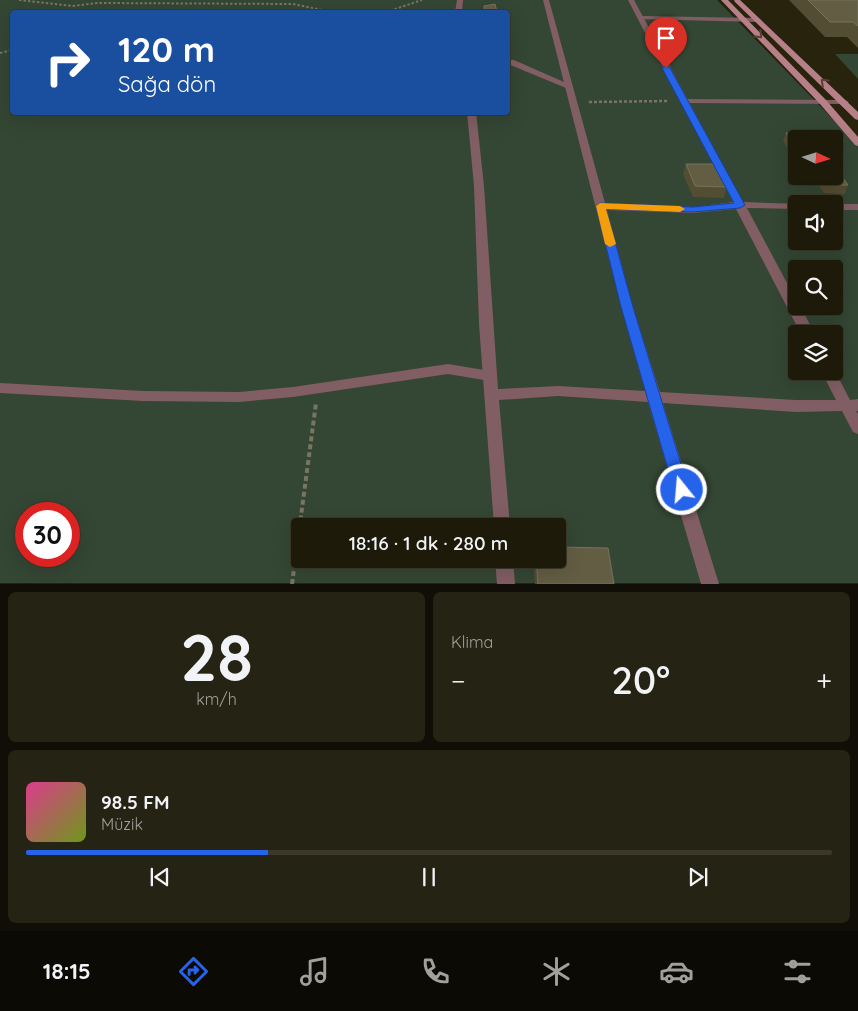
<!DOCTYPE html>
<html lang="tr">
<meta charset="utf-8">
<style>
body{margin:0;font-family:Quicksand,sans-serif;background:#252313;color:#f1f3f6;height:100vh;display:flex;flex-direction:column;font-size:19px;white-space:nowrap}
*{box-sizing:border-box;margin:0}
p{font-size:16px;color:#a0a19c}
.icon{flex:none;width:28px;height:28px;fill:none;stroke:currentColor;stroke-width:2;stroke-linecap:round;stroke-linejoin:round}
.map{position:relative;height:584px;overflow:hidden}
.panel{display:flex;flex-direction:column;gap:8px;padding:8px;background:#100e06;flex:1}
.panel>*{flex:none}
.hud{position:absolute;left:10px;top:10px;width:500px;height:105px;border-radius:5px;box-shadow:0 5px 20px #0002,0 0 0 1px #3b382b;background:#1a4fa0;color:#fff;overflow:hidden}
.needle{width:32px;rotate:94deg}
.controls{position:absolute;left:788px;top:130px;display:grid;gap:10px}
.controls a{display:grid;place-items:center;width:55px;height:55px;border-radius:5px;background:#1d1a0a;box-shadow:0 5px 20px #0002,0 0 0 1px #3b382b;font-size:25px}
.speed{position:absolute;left:15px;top:502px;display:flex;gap:10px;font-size:25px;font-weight:700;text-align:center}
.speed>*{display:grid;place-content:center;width:65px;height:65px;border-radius:50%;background:#1d1a0a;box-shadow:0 5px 20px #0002,0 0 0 1px #3b382b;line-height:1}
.speed .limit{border:8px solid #d22;background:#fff;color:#111}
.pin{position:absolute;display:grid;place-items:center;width:42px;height:42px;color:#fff;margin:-51px -21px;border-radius:50% 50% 50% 0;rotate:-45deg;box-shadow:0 0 5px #0007}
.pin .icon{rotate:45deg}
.me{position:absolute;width:55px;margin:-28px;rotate:343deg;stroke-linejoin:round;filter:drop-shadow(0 0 4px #0008)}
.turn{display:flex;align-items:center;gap:18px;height:105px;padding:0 25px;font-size:22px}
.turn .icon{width:65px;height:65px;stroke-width:2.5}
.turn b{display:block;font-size:35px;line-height:42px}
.big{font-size:38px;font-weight:600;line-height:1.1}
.panel .card{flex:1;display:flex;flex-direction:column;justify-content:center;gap:8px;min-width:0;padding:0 18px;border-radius:8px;background:#252313}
.panel .dial{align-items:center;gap:0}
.dial b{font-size:65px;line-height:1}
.song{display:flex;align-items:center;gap:15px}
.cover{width:60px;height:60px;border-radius:8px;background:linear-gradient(135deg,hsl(330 70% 55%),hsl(80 70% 35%))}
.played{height:5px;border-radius:2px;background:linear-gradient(90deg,#2563eb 30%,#3b382b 30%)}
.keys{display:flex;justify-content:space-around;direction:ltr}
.heat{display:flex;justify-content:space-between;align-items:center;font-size:28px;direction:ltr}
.panel .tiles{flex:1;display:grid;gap:8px;grid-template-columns:1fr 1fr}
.card:last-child{grid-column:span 2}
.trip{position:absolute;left:291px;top:518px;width:275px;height:50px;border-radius:5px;background:#1d1a0a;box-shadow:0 5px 20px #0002,0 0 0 1px #3b382b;font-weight:600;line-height:50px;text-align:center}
.dock{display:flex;height:80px;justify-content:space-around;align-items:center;background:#0c0a04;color:#a0a19c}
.dock .icon{width:35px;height:35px}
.dock .on{color:#2563eb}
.dock b{font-size:22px;color:#f1f3f6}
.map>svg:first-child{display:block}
</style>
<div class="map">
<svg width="858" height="584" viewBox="0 0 858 584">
<rect width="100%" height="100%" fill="#27230d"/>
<path fill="#344634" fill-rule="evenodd" d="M0 0H717L858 145V583H0ZM12 12H508V112H12ZM796 139H834V176H796ZM796 204H834V241H796ZM796 269H834V306H796ZM796 334H834V371H796ZM26 514H69V556H26ZM300 526H558V559H300Z
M835 54H858V79Z"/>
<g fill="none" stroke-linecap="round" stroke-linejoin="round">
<path stroke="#787562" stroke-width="2" stroke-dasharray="2.5 2" stroke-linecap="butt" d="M19 0 72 6 98 3 293 4 332 12
M386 12 422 0
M0 53 12 50"/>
<path stroke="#787562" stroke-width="2.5" stroke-dasharray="3 2" stroke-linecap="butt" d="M589 102 668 101"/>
<path stroke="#787562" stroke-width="4" stroke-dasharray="5 3" stroke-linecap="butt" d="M292 584 316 403"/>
<path fill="#815e63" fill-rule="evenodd" d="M640 16 757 18 760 20 757 22 638 19V17Z
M508 60H514L573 86 566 88 508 64Z
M680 99 845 100 849 102 845 104 683 103 679 101Z
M448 364 490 371 494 373 496 376 494 379 490 381 448 374 293 397 239 402 143 401 0 393V383L143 391 239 392 293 387Z"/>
<path fill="#815e63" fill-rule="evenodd" d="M457 0H463L462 12H455Z
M543 0H549L605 203 693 207 733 202 628 0H634L743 202 800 204H796V209L747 208 796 300V306H800L815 334H801L736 209 693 213 607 210 633 307 660 392 796 400H836L821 371H834V369L850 400 858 399V411H856L858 414V434L853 432 842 411 796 412 663 403 719 584H701L648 402 558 396 499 400 510 526H494L479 324 474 186 467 112H476L484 186 498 389 558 386 645 391 621 307Z
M834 204H858V210H834Z
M495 559H513L515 584H497Z"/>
<path fill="#b77f88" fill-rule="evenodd" d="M721 0H728L826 100 858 137V146L855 145 820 104Z
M734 0H740L858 112V120L855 119 735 2Z"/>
</g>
<path fill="#534d33" d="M789 0H858V48L847 37H825Z
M786 133 796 139V161H795L783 141Z
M686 164 727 187 724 198 693 197 683 174Z
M810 176H834L848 185 845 194 824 193 813 177Z
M533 559H558L614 584H535Z"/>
<path fill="#635d44" stroke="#77725b" d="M808 0H858V26L853 22H830Z
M495 4 497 12H484V6Z
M808 129 815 139H796V149L786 133H802Z
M686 164H716L727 187 695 186Z
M834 165 848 185H827L821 176H834Z
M558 547 608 548 614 584H538L536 559H558Z"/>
<defs><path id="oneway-chevron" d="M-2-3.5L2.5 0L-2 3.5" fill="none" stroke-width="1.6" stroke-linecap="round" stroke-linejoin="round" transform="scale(1.25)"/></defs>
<g stroke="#5b4239">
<use href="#oneway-chevron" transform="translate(759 35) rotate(46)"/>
<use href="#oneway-chevron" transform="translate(824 82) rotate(-137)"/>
</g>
<path fill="#2563eb" stroke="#184099" d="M666 65 670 68 745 205 740 208 693 212 606 209 633 307 689 490 687 494 682 496 677 494 674 490 621 307 596 206 600 203 693 207 734 203 662 68Z"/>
<path fill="#f59e0b" d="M600 203 680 206 685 209 680 212 606 209 616 244 610 247 605 244 596 206Z"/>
</svg>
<div class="controls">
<a><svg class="needle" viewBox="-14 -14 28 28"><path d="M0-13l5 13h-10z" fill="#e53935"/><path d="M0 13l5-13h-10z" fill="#a0a19c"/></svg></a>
<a><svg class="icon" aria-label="sound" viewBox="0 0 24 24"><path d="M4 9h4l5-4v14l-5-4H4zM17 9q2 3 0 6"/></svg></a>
<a><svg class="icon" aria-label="search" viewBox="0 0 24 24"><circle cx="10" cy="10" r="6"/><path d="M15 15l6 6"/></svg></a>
<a><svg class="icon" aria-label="layers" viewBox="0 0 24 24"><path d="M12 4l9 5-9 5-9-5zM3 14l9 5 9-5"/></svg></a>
</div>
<div class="speed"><div class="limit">30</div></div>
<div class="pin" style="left:666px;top:68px;background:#d93025"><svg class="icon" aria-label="arrive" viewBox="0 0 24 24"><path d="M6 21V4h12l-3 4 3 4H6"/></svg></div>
<svg class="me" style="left:682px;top:490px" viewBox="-20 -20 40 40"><circle r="17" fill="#2563eb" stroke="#fff" stroke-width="3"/><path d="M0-11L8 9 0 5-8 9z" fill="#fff"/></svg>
<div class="trip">18:16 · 1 dk · 280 m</div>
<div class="hud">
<div class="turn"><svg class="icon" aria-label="right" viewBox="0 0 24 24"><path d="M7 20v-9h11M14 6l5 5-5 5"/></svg><div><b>120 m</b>Sağa dön</div></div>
</div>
</div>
<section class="panel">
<div class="tiles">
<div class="card dial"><b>28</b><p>km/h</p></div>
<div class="card"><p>Klima</p>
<div class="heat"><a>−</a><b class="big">20°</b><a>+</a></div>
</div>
<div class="card">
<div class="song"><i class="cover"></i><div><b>98.5 FM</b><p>Müzik</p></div></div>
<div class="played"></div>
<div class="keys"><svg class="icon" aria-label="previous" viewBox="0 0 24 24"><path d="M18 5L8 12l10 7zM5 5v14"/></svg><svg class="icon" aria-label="pause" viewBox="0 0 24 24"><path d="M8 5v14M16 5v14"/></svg><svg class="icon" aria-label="next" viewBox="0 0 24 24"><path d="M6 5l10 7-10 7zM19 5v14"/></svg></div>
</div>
</div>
</section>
<nav class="dock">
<b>18:15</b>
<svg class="icon on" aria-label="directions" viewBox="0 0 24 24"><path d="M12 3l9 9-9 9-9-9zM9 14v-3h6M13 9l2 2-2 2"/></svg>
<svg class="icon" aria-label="music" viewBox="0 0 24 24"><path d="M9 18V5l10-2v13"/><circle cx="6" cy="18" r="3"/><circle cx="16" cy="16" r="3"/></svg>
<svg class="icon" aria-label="phone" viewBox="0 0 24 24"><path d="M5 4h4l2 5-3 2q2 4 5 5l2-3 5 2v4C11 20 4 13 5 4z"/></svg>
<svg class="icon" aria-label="climate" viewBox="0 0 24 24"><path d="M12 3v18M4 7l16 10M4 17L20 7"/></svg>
<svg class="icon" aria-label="car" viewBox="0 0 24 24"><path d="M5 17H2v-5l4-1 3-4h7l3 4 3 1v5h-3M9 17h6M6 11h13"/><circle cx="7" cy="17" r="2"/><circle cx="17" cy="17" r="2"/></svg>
<svg class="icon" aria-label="filters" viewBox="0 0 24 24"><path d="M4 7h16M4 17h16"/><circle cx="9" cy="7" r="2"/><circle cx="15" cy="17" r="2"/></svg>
</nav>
